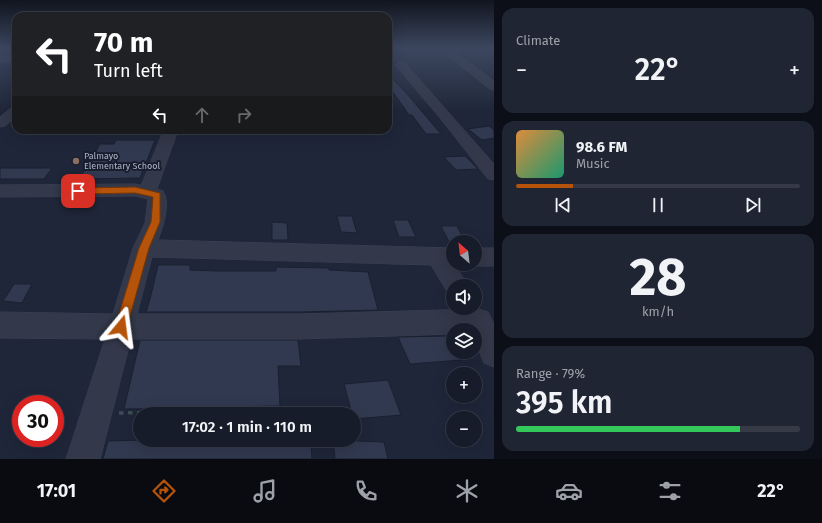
<!DOCTYPE html>
<meta charset="utf-8">
<style>
body{margin:0;font-family:"Fira Sans",sans-serif;background:#202533;color:#f1f3f6;height:100vh;display:flex;flex-direction:column;font-size:15px;white-space:nowrap}
*{box-sizing:border-box;margin:0}
p{font-size:13px;color:#9ea1a9}
.icon{flex:none;width:22px;height:22px;fill:none;stroke:currentColor;stroke-width:2;stroke-linecap:round;stroke-linejoin:round}
.map{position:relative;flex:1;overflow:hidden}
.drawer{display:flex;flex-direction:column;gap:8px;padding:8px;background:#0d0f18;width:328px}
.drawer>*{flex:none}
.banner{position:absolute;left:12px;top:12px;width:380px;height:122px;border-radius:12px;box-shadow:0 4px 16px #0002,0 0 0 1px #363a47;background:#202124;color:#fff;overflow:hidden}
.needle{width:26px;rotate:332deg}
.fabs{position:absolute;left:446px;top:235px;display:grid;gap:8px}
.fabs a{display:grid;place-items:center;width:36px;height:36px;border-radius:50%;background:#171c2b;box-shadow:0 4px 16px #0002,0 0 0 1px #363a47;font-size:20px}
.speed{position:absolute;left:12px;top:395px;display:flex;gap:8px;font-size:20px;font-weight:700;text-align:center}
.speed>*{display:grid;place-content:center;width:52px;height:52px;border-radius:50%;background:#171c2b;box-shadow:0 4px 16px #0002,0 0 0 1px #363a47;line-height:1}
.speed .limit{border:6px solid #d22;background:#fff;color:#111}
.pin{position:absolute;display:grid;place-items:center;width:34px;height:34px;color:#fff;margin:-17px;border-radius:8px;box-shadow:0 2px 6px #0006}
.me{position:absolute;width:44px;margin:-22px;rotate:16deg;stroke-linejoin:round;filter:drop-shadow(0 0 3px #0008)}
.turn{display:flex;align-items:center;gap:14px;height:84px;padding:0 16px;font-size:18px}
.turn .icon{width:52px;height:52px;stroke-width:2.5}
.turn b{display:block;font-size:28px;line-height:34px}
.lanes{display:flex;align-items:center;height:38px;padding:0 16px;background:#0003;justify-content:center;gap:20px;direction:ltr}
.lanes .off{opacity:.35}
.big{font-size:30px;font-weight:600;line-height:1.1}
.drawer .widget{flex:1;display:flex;flex-direction:column;justify-content:center;gap:6px;min-width:0;padding:0 14px;border-radius:12px;background:#202533}
.drawer .dial{align-items:center;gap:0}
.dial b{font-size:52px;line-height:1}
.song{display:flex;align-items:center;gap:12px}
.cover{width:48px;height:48px;border-radius:6px;background:linear-gradient(135deg,hsl(30 70% 55%),hsl(160 70% 35%))}
.played{height:4px;border-radius:2px;background:linear-gradient(90deg,#b45309 20%,#363a47 20%)}
.keys{display:flex;justify-content:space-around;direction:ltr}
.heat{display:flex;justify-content:space-between;align-items:center;font-size:22px;direction:ltr}
.charge{height:6px;border-radius:3px;background:linear-gradient(90deg,#34c759 79%,#363a47 0)}
.trip{position:absolute;left:133px;top:407px;width:228px;height:40px;border-radius:20px;background:#171c2b;box-shadow:0 4px 16px #0002,0 0 0 1px #363a47;font-weight:600;line-height:40px;text-align:center}
.tabs{display:flex;height:64px;justify-content:space-around;align-items:center;background:#090b11;color:#9ea1a9}
.tabs .icon{width:28px;height:28px}
.tabs .active{color:#b45309}
.tabs b{font-size:18px;color:#f1f3f6}
main{display:flex;flex:1;min-height:0}
.map>svg:first-child{display:block}
</style>
<main>
<div class="map">
<svg width="494" height="459" viewBox="0 0 494 459">
<rect width="100%" height="100%" fill="#1f2639"/>
<path fill="#313950" stroke="#1a2030" d="M392 78 407 94 441 134H426L412 115H409L388 85V82Z
M489 126 494 130V138L482 140 468 129Z
M116 140H155L140 178 79 179 100 144H114Z
M465 156 478 169 456 170 444 157Z
M0 168H52L44 179H0Z
M337 216H352L357 233 341 232Z
M393 220H408L416 237H399Z
M272 222 287 223 288 240H272Z
M441 226H457L465 242H449Z
M158 265H190V270L215 271H276V267L329 268V270L368 272 378 310 300 312H146L151 295Z
M14 284H32L22 303 3 301Z
M449 336 453 344V352H457L461 360 410 364 398 337Z
M140 340H298L301 366H278L280 406 224 407V408L124 409Z
M388 380 401 415 354 419V414H352L344 384Z
M147 440 201 441 202 440H225V441L311 440 312 459H103L108 441Z
M333 440 384 442 388 459H335Z"/>
<g fill="none" stroke-linecap="round" stroke-linejoin="round">
<g stroke="#3c4253" stroke-width="1">
<path id="minor" d="M439 48H450L494 81V90L490 89Z
M0 56H16V62H0Z
M401 62 405 63 494 164V180L488 179 440 118 397 67 396 65Z
M16 107V117L5 126 0 127V117L11 108Z
M164 130H178L157 189 163 191C171 203 163 227 158 240L453 248V264H459L455 265 468 286H453V295L448 293 431 265 152 257 137 314H300L479 309 488 312 494 324V367L484 363 475 341V330H453V334L300 339H131L100 459H66L105 339 0 338V312L113 314 133 248 145 223 148 199 135 196 0 197V185L135 184 141 185Z
M475 248H494V266H475L469 264H475Z"/>
</g>
<path stroke="#3a4d53" stroke-width="3.5" stroke-dasharray="4.5 4.5" stroke-linecap="butt" d="M119 413 268 410"/>
<use href="#minor" fill="#33384a" fill-rule="evenodd"/>
</g>
<linearGradient id="sky" x2="0" y2="1"><stop stop-color="#11151f"/><stop offset="0.43" stop-color="#3c475f"/><stop offset="1" stop-color="#3c475f" stop-opacity="0"/></linearGradient>
<rect width="494" height="112" fill="url(#sky)"/>
<path fill="#b45309" stroke="#753606" d="M135 187 160 193V222L149 248 127 327 125 331 121 332 117 331 115 327 139 248 151 222 153 197 135 193 78 194 74 191 78 188Z"/>
<circle fill="#8d6e63" stroke="#181e2e" stroke-width="1.5" cx="76" cy="161" r="4"/>
<g text-anchor="middle" dominant-baseline="central" stroke-width="4" stroke-linejoin="round" paint-order="stroke">
<g font-size="9" fill="#adb3c6" stroke="#181e2e" text-anchor="start">
<text x="84" y="156">Palmayo<tspan x="84" dy="10">Elementary School</tspan></text>
</g>
</g>
</svg>
<div class="fabs">
<a><svg class="needle" viewBox="-14 -14 28 28"><path d="M0-13l5 13h-10z" fill="#e53935"/><path d="M0 13l5-13h-10z" fill="#9ea1a9"/></svg></a>
<a><svg class="icon" aria-label="sound" viewBox="0 0 24 24"><path d="M4 9h4l5-4v14l-5-4H4zM17 9q2 3 0 6"/></svg></a>
<a><svg class="icon" aria-label="layers" viewBox="0 0 24 24"><path d="M12 4l9 5-9 5-9-5zM3 14l9 5 9-5"/></svg></a>
<a>+</a>
<a>−</a>
</div>
<div class="speed"><div class="limit">30</div></div>
<div class="pin" style="left:78px;top:191px;background:#d93025"><svg class="icon" aria-label="arrive" viewBox="0 0 24 24"><path d="M6 21V4h12l-3 4 3 4H6"/></svg></div>
<svg class="me" style="left:121px;top:327px" viewBox="-20 -20 40 40"><path d="M0-17L14 15 0 8-14 15z" fill="#b45309" stroke="#fff" stroke-width="4"/></svg>
<div class="trip">17:02 · 1 min · 110 m</div>
<div class="banner">
<div class="turn"><svg class="icon" aria-label="left" viewBox="0 0 24 24"><path d="M17 20v-9H6M10 6l-5 5 5 5"/></svg><div><b>70 m</b>Turn left</div></div>
<div class="lanes"><svg class="icon" aria-label="left" viewBox="0 0 24 24"><path d="M17 20v-9H6M10 6l-5 5 5 5"/></svg><svg class="icon off" aria-label="ahead" viewBox="0 0 24 24"><path d="M12 20V5M6 11l6-6 6 6"/></svg><svg class="icon off" aria-label="right" viewBox="0 0 24 24"><path d="M7 20v-9h11M14 6l5 5-5 5"/></svg></div>
</div>
</div>
<section class="drawer">
<div class="widget"><p>Climate</p>
<div class="heat"><a>−</a><b class="big">22°</b><a>+</a></div>
</div>
<div class="widget">
<div class="song"><i class="cover"></i><div><b>98.6 FM</b><p>Music</p></div></div>
<div class="played"></div>
<div class="keys"><svg class="icon" aria-label="previous" viewBox="0 0 24 24"><path d="M18 5L8 12l10 7zM5 5v14"/></svg><svg class="icon" aria-label="pause" viewBox="0 0 24 24"><path d="M8 5v14M16 5v14"/></svg><svg class="icon" aria-label="next" viewBox="0 0 24 24"><path d="M6 5l10 7-10 7zM19 5v14"/></svg></div>
</div>
<div class="widget dial"><b>28</b><p>km/h</p></div>
<div class="widget"><p>Range · 79%</p><b class="big">395 km</b><div class="charge"></div></div>
</section>
</main>
<nav class="tabs">
<b>17:01</b>
<svg class="icon active" aria-label="directions" viewBox="0 0 24 24"><path d="M12 3l9 9-9 9-9-9zM9 14v-3h6M13 9l2 2-2 2"/></svg>
<svg class="icon" aria-label="music" viewBox="0 0 24 24"><path d="M9 18V5l10-2v13"/><circle cx="6" cy="18" r="3"/><circle cx="16" cy="16" r="3"/></svg>
<svg class="icon" aria-label="phone" viewBox="0 0 24 24"><path d="M5 4h4l2 5-3 2q2 4 5 5l2-3 5 2v4C11 20 4 13 5 4z"/></svg>
<svg class="icon" aria-label="climate" viewBox="0 0 24 24"><path d="M12 3v18M4 7l16 10M4 17L20 7"/></svg>
<svg class="icon" aria-label="car" viewBox="0 0 24 24"><path d="M5 17H2v-5l4-1 3-4h7l3 4 3 1v5h-3M9 17h6M6 11h13"/><circle cx="7" cy="17" r="2"/><circle cx="17" cy="17" r="2"/></svg>
<svg class="icon" aria-label="filters" viewBox="0 0 24 24"><path d="M4 7h16M4 17h16"/><circle cx="9" cy="7" r="2"/><circle cx="15" cy="17" r="2"/></svg>
<b>22°</b>
</nav>
